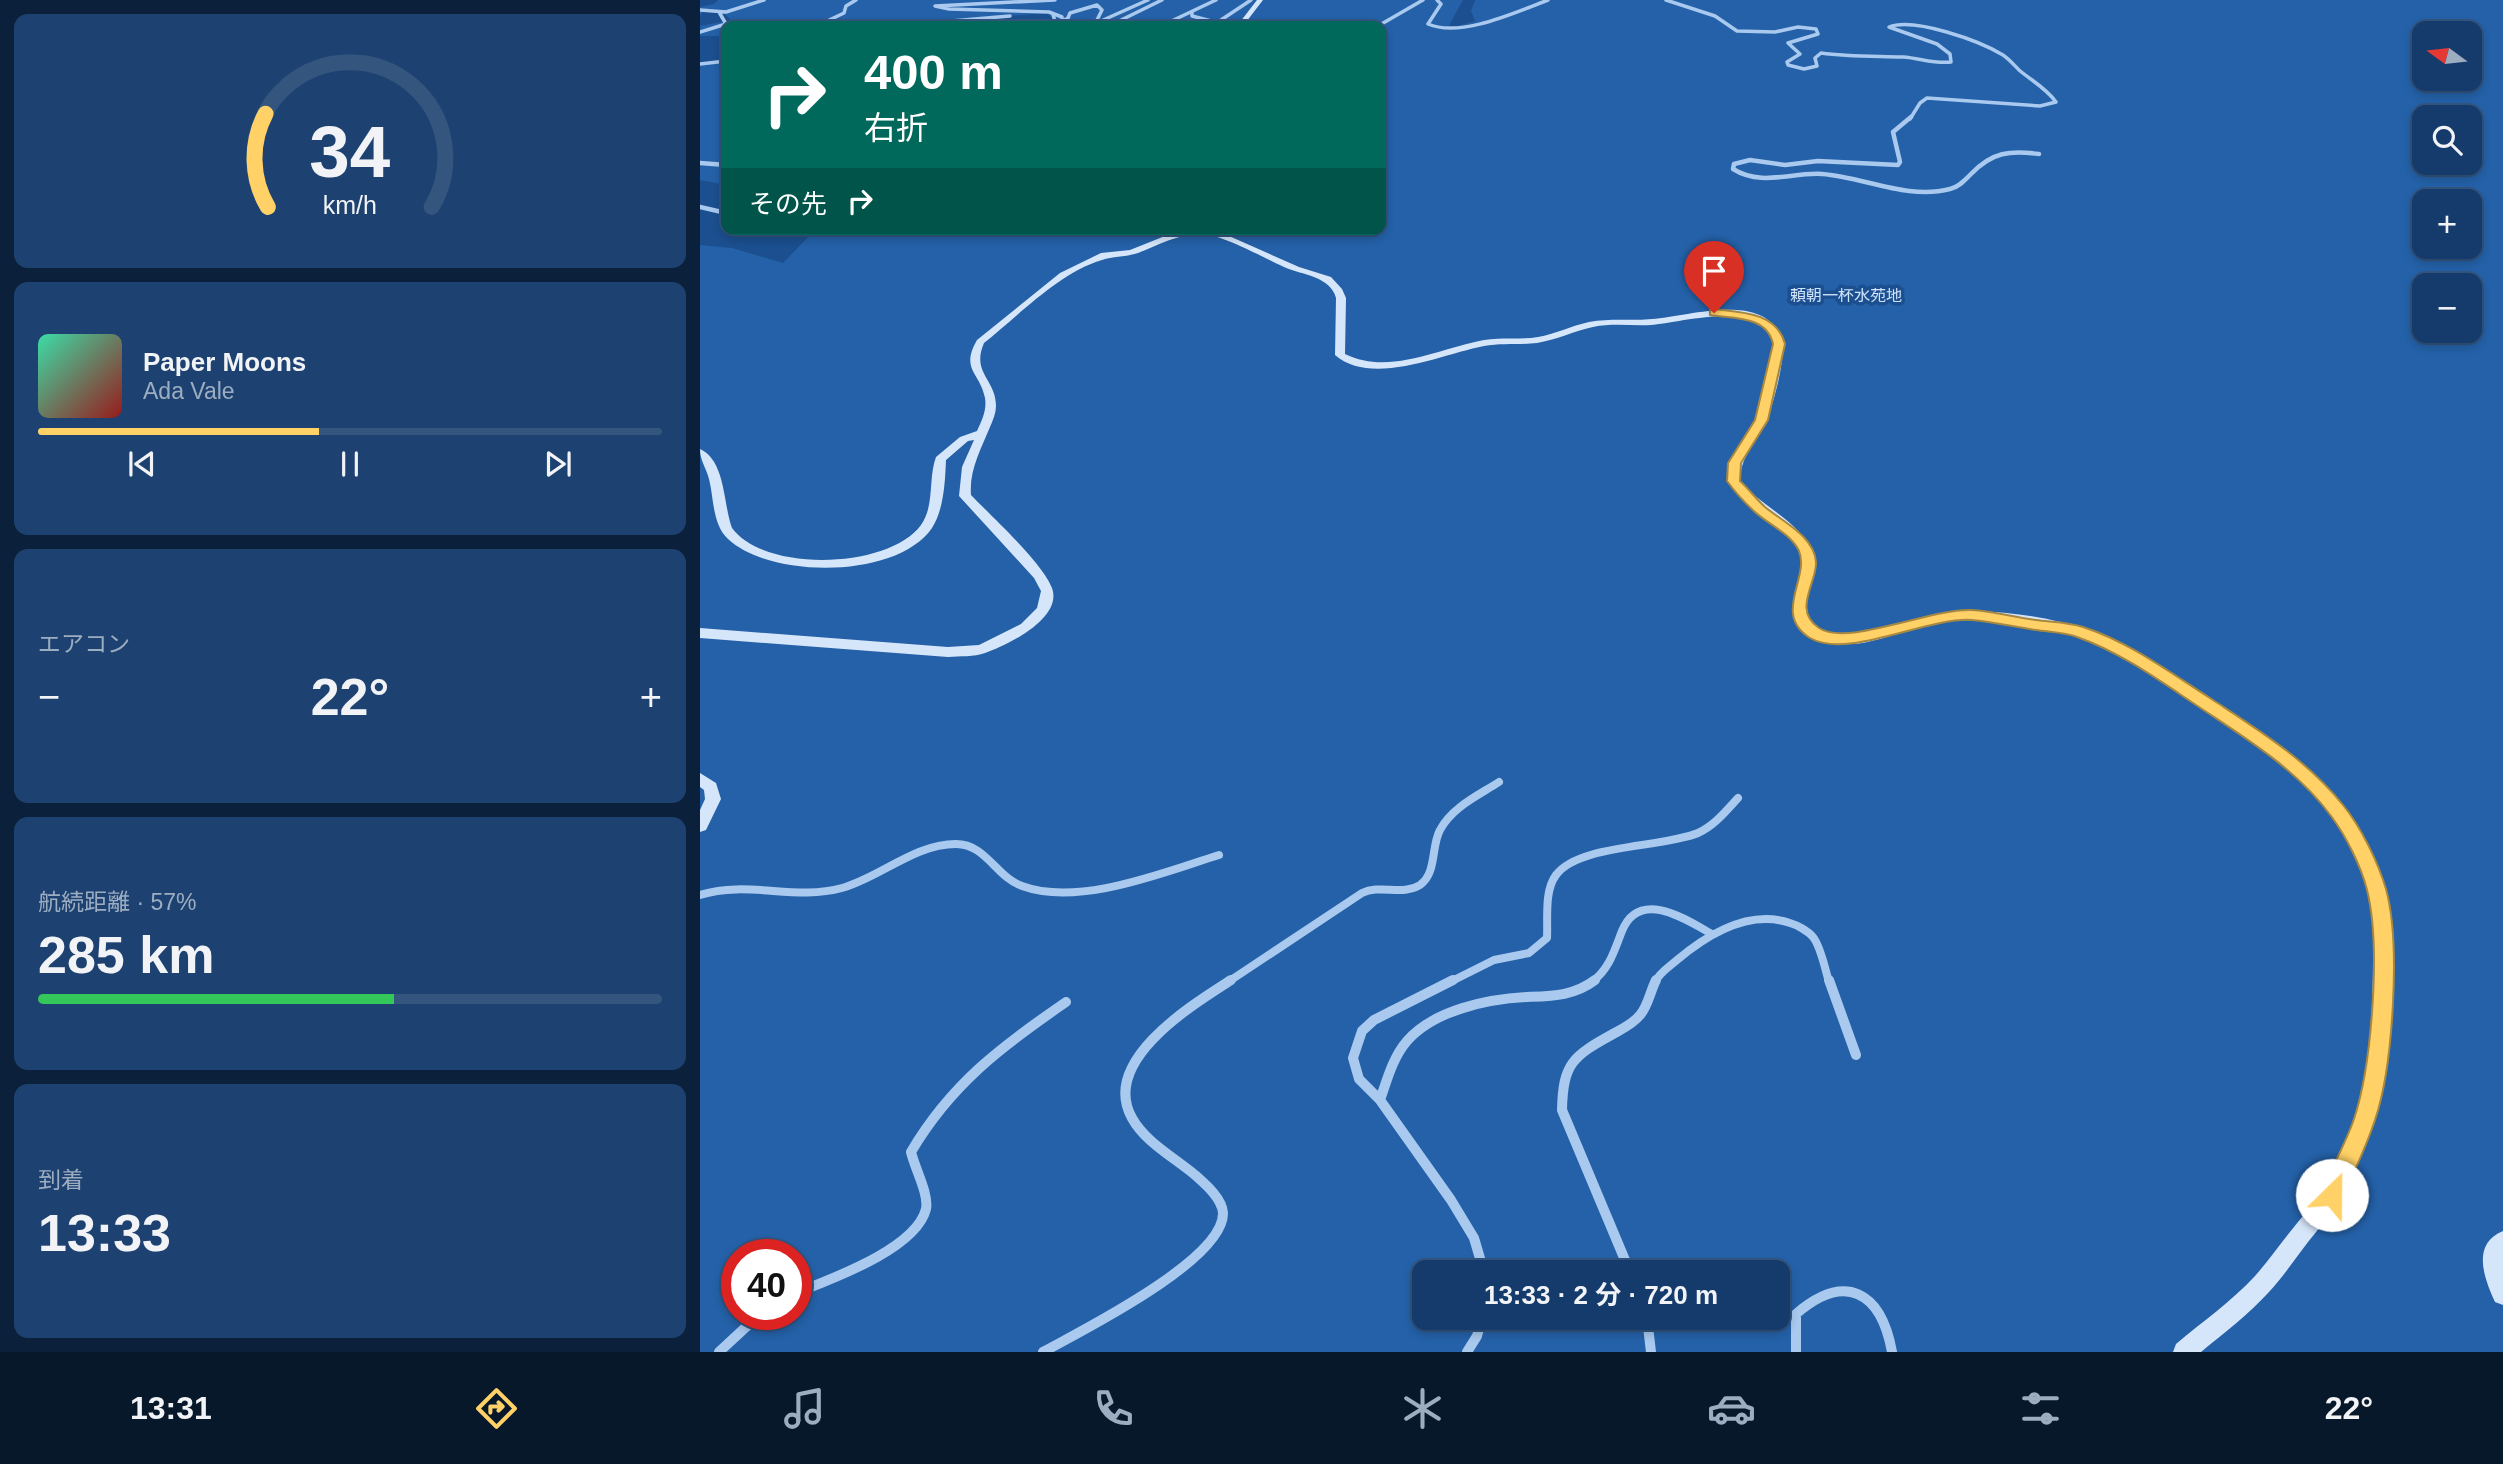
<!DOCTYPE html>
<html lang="ja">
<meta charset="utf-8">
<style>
body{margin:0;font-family:Helvetica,"Noto Sans JP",sans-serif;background:#1d4271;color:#f1f3f6;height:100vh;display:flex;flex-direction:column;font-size:26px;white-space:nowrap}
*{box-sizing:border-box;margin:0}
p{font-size:23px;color:#9dadc1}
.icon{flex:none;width:38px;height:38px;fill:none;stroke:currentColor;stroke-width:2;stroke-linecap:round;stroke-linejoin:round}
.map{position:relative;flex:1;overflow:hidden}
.details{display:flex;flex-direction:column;gap:14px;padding:14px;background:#0b203b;width:700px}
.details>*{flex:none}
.guide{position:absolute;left:21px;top:21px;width:665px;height:214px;border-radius:14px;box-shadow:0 4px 10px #0003,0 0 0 2px #33557e;background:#00695c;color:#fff;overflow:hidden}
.needle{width:46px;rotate:285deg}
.tools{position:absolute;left:1712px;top:21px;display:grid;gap:14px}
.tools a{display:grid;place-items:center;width:70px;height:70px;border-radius:14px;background:#143b6b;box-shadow:0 4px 10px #0003,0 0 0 2px #33557e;font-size:35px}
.speed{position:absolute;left:21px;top:1239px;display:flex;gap:14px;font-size:35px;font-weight:700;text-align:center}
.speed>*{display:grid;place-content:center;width:91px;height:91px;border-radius:50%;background:#143b6b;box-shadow:0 4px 10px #0003,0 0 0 2px #33557e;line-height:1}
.speed .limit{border:10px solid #d22;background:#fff;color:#111}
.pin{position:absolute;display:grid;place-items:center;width:60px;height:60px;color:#fff;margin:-72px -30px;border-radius:50% 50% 50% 0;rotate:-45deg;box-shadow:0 0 7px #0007}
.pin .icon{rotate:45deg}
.me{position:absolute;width:77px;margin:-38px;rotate:23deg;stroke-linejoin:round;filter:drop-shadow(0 0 5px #0008)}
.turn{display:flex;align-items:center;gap:24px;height:147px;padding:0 28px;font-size:32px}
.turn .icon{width:91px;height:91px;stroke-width:2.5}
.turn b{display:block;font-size:49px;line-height:60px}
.then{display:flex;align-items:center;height:66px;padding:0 28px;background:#0003;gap:14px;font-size:26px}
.big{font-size:52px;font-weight:700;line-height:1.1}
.details .widget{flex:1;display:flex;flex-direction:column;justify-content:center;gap:10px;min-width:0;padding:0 24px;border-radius:14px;background:#1d4271}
.details .dial{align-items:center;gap:0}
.dial svg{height:182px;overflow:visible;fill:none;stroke:#33557e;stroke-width:7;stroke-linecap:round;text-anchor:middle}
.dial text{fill:#f1f3f6;stroke:none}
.song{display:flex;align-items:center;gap:21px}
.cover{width:84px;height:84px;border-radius:10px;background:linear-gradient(135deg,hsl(160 70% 55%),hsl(0 70% 35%))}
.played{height:7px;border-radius:4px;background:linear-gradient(90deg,#ffd166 45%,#33557e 45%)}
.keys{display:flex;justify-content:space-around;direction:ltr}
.heat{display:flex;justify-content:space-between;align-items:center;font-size:38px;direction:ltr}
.charge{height:10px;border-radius:5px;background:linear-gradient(90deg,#34c759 57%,#33557e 0)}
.trip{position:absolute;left:712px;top:1260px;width:378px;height:70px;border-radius:14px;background:#143b6b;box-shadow:0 4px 10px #0003,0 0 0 2px #33557e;font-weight:700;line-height:70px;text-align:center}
.menu{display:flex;height:112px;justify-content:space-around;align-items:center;background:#08182b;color:#9dadc1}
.menu .icon{width:49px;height:49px}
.menu .current{color:#ffd166}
.menu b{font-size:32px;color:#f1f3f6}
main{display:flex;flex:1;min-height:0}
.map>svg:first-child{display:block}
</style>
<main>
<section class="details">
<div class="widget dial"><svg viewBox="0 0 100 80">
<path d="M14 69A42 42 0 1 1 86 69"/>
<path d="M14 69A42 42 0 0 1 13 28" stroke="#ffd166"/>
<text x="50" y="56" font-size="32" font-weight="700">34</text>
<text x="50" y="72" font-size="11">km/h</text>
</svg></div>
<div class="widget">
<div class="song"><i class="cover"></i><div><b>Paper Moons</b><p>Ada Vale</p></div></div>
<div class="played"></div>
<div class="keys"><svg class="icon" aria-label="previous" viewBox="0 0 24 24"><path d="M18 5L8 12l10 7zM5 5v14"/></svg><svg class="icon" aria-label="pause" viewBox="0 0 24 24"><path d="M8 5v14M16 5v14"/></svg><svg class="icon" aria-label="next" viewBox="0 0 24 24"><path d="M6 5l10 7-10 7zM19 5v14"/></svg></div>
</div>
<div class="widget"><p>エアコン</p>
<div class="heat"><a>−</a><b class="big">22°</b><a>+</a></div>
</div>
<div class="widget"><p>航続距離 · 57%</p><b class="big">285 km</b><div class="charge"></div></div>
<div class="widget"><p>到着</p><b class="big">13:33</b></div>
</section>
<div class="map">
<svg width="1803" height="1352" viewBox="0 0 1803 1352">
<rect width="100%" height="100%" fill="#1b4f8f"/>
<path fill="#2461a8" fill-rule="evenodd" d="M18 0H763L747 29 775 21 771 11 775 0H1803V1352H0V245L32 248 83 263 112 233 133 229H681V26H319L351 20 352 18 347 13 231 22 224 26H26V36H0V26L31 20 22 11H4L0 16V7L14 4ZM1724 33H1769V79H1724ZM1724 117H1769V163H1724ZM1724 201H1769V247H1724ZM1724 285H1769V331H1724ZM37 1255H96V1314H37ZM724 1272H1078V1318H724Z
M26 61V185L0 180V62Z"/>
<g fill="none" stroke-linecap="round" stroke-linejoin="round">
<path stroke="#a9c9ee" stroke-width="3.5" d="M156 0 146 6 144 13 123 23H228
M355 0 235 6 249 9 349 12 362 17V21L368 18 370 13 397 5 402 10 397 20 401 21 448 0
M737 0 741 4 728 24C761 38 816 12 848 0
M966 0 1015 16 1037 31 1075 32 1098 27 1116 29 1118 34 1088 43 1100 54 1087 62 1088 65 1104 69 1117 66 1115 58 1121 53C1149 57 1175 56 1203 57 1220 58 1233 64 1251 62L1250 54 1237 44 1189 27C1214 17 1280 41 1303 55 1309 59 1314 65 1319 70 1332 81 1346 88 1356 102L1340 106 1227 98 1220 103 1210 119
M0 10 26 12 64 0
M492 13V16L515 22
M234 26 228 23 310 16
M244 26H258
M345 26 355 22 353 14
M409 26 462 0
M461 26 516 0
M512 26 551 0
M678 26 723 0
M0 32 26 24 19 12
M0 64 26 61"/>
<path stroke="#a9c9ee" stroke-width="4.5" d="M1211 117 1193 132 1200 162 1198 165 1118 161 1085 165 1050 160 1034 164 1033 169C1062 187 1091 172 1122 174 1164 177 1207 200 1250 189 1259 187 1265 180 1271 174 1292 152 1310 150 1339 154
M0 163 26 165
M0 207 26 213
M94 229H115"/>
<path stroke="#a9c9ee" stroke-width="8" d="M0 895C47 880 95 901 142 888 181 877 214 844 256 844 286 844 296 877 322 886 379 907 464 872 519 855
M528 982 662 893C680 884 703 896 720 885 737 873 731 846 740 830 752 807 779 795 799 782
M750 982 794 960 829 953 847 938C848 919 844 891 856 875 879 844 962 848 998 833 1014 826 1026 811 1038 798
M892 982C910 968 914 951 922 931 939 889 984 918 1010 933
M955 982C960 972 969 967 977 960 1008 934 1049 909 1090 923 1097 925 1108 931 1113 937 1121 947 1125 969 1129 982"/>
<path stroke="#a9c9ee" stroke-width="10" d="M753 980 674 1020 662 1031 653 1058 659 1079 680 1100 751 1200 774 1238 784 1272
M1129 980 1156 1055
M680 1100C687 1080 693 1057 707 1041 734 1010 788 999 827 997 852 996 874 996 895 980
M930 1272 862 1110C863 1063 873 1056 913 1034 922 1029 933 1024 940 1015 948 1006 950 992 956 980
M96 1293C131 1279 216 1249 226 1209 229 1194 215 1169 211 1152 251 1084 302 1046 366 1002
M947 1318 951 1352
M19 1352 60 1314
M343 1352C381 1331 524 1260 523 1213 522 1198 505 1184 495 1175 475 1158 445 1142 432 1118 400 1061 492 1005 531 980
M767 1352 777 1336 782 1318
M1096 1352V1314C1145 1272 1181 1291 1192 1352"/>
<path fill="#d6e6fa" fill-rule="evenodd" d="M557 0H563L543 26H537Z
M496 229 520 232 599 267 631 277 642 289 646 298 645 354C689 376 740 348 784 340 802 337 820 340 838 337 855 334 871 326 889 322 910 318 931 321 952 319 985 317 1051 295 1075 327 1078 331 1082 335 1082 340 1086 361 1072 410 1063 428 1053 446 1040 459 1040 481 1060 506 1102 522 1113 554 1121 581 1089 614 1122 630 1160 649 1206 616 1244 613 1289 608 1340 615 1383 628 1432 643 1474 676 1516 704 1563 735 1612 764 1645 810 1664 835 1680 867 1687 898 1692 918 1691 940 1691 961 1692 1045 1682 1130 1638 1203 1629 1217 1618 1229 1608 1242 1595 1259 1583 1277 1569 1292 1549 1314 1524 1333 1501 1352H1473L1476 1344C1502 1322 1532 1301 1555 1276 1569 1260 1581 1243 1594 1227 1604 1214 1616 1202 1624 1188 1665 1119 1673 1038 1673 960 1673 939 1675 918 1670 897 1665 870 1651 844 1636 821 1605 777 1560 747 1516 717 1471 688 1425 648 1372 634 1333 623 1287 618 1247 621 1202 625 1158 660 1112 636 1072 616 1109 584 1101 555 1093 531 1046 504 1028 481 1028 459 1042 447 1051 429 1062 410 1076 362 1073 341 1067 298 978 323 951 325 932 326 912 323 893 327 874 331 856 340 837 343 819 345 801 343 784 346 742 354 672 387 635 355L636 298C630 276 602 275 584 267 564 258 520 233 500 234 478 234 458 245 438 253 426 257 414 256 402 260 360 272 318 316 284 343 271 373 296 379 296 406 296 413 293 420 290 427 281 449 269 470 271 495 291 516 343 563 352 588 363 618 308 645 285 653 274 657 260 656 248 657L0 638V628L248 647 279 645 321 624 337 608 341 591 334 578 259 496 262 467 274 440 268 441 246 460C245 482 244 509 232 528 197 579 71 579 28 539 12 524 14 498 9 479 6 467 0 461 0 449 26 461 23 504 32 528 65 573 189 569 221 525 235 505 228 478 236 457L260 437 277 431C282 420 287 410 285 398 280 372 260 370 277 340L360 273 401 253 430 250 470 234Z
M0 773 16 783 21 799 6 830 0 832V810L5 799 4 790 0 787Z
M1803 1231V1305L1795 1302C1784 1278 1771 1244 1803 1231Z"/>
</g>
<path fill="#ffd166" stroke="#a68842" stroke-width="2" d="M1014 309C1040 312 1077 312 1085 344L1068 420 1041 463 1040 481C1049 489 1056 499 1065 507 1083 522 1114 536 1116 562 1117 583 1092 610 1119 628 1147 647 1232 608 1271 610 1292 611 1314 617 1336 620 1351 622 1368 622 1383 627 1430 642 1472 674 1513 700 1560 731 1607 760 1643 805 1661 827 1678 862 1686 889 1701 944 1693 1067 1675 1120 1666 1148 1652 1176 1640 1203L1632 1206 1624 1203 1620 1195C1631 1169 1645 1145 1654 1119 1672 1064 1681 946 1667 890 1661 866 1646 836 1631 816 1598 771 1550 741 1505 711 1464 684 1423 653 1377 637 1365 632 1349 632 1336 630 1315 627 1293 622 1272 620 1226 617 1148 660 1110 638 1072 614 1110 578 1099 551 1091 534 1068 524 1055 512 1045 503 1035 492 1027 481L1028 463 1055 420 1073 344C1067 315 1032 319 1010 315V310Z"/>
<g text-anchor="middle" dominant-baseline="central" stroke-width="7" stroke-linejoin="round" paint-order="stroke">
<g font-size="16" fill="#cfe3fa" stroke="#1b4f8f">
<text x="1146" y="295">頼朝一杯水苑地</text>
</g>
</g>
</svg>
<div class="tools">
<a><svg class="needle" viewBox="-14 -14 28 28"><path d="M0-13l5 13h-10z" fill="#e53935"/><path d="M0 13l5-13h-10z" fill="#9dadc1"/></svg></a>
<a><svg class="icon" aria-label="search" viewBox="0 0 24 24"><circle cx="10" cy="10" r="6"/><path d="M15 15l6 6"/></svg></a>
<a>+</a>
<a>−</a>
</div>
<div class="speed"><div class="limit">40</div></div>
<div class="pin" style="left:1014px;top:313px;background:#d93025"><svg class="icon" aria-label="arrive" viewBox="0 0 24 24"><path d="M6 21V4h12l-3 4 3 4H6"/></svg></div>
<svg class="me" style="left:1632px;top:1195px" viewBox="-20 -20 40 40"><circle r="19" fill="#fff"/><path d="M0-13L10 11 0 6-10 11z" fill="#ffd166"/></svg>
<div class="trip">13:33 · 2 分 · 720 m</div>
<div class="guide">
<div class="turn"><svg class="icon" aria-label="right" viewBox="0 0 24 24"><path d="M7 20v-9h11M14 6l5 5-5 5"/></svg><div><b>400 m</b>右折</div></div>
<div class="then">その先<svg class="icon" aria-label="right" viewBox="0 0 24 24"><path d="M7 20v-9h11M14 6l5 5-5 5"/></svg></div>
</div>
</div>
</main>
<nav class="menu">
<b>13:31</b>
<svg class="icon current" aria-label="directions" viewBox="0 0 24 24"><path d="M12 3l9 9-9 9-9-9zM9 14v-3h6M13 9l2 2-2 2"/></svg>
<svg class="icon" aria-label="music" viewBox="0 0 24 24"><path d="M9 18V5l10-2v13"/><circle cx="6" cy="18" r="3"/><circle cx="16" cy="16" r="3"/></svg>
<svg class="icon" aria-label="phone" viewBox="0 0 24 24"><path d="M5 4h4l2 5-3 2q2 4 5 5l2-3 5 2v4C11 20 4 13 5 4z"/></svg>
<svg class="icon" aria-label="climate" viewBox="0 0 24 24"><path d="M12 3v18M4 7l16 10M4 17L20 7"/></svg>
<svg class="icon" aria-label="car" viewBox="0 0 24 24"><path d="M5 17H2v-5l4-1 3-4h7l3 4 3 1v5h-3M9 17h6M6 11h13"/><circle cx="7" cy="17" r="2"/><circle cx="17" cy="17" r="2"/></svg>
<svg class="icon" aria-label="filters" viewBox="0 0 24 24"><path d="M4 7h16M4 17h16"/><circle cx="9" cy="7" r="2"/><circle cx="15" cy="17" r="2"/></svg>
<b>22°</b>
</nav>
